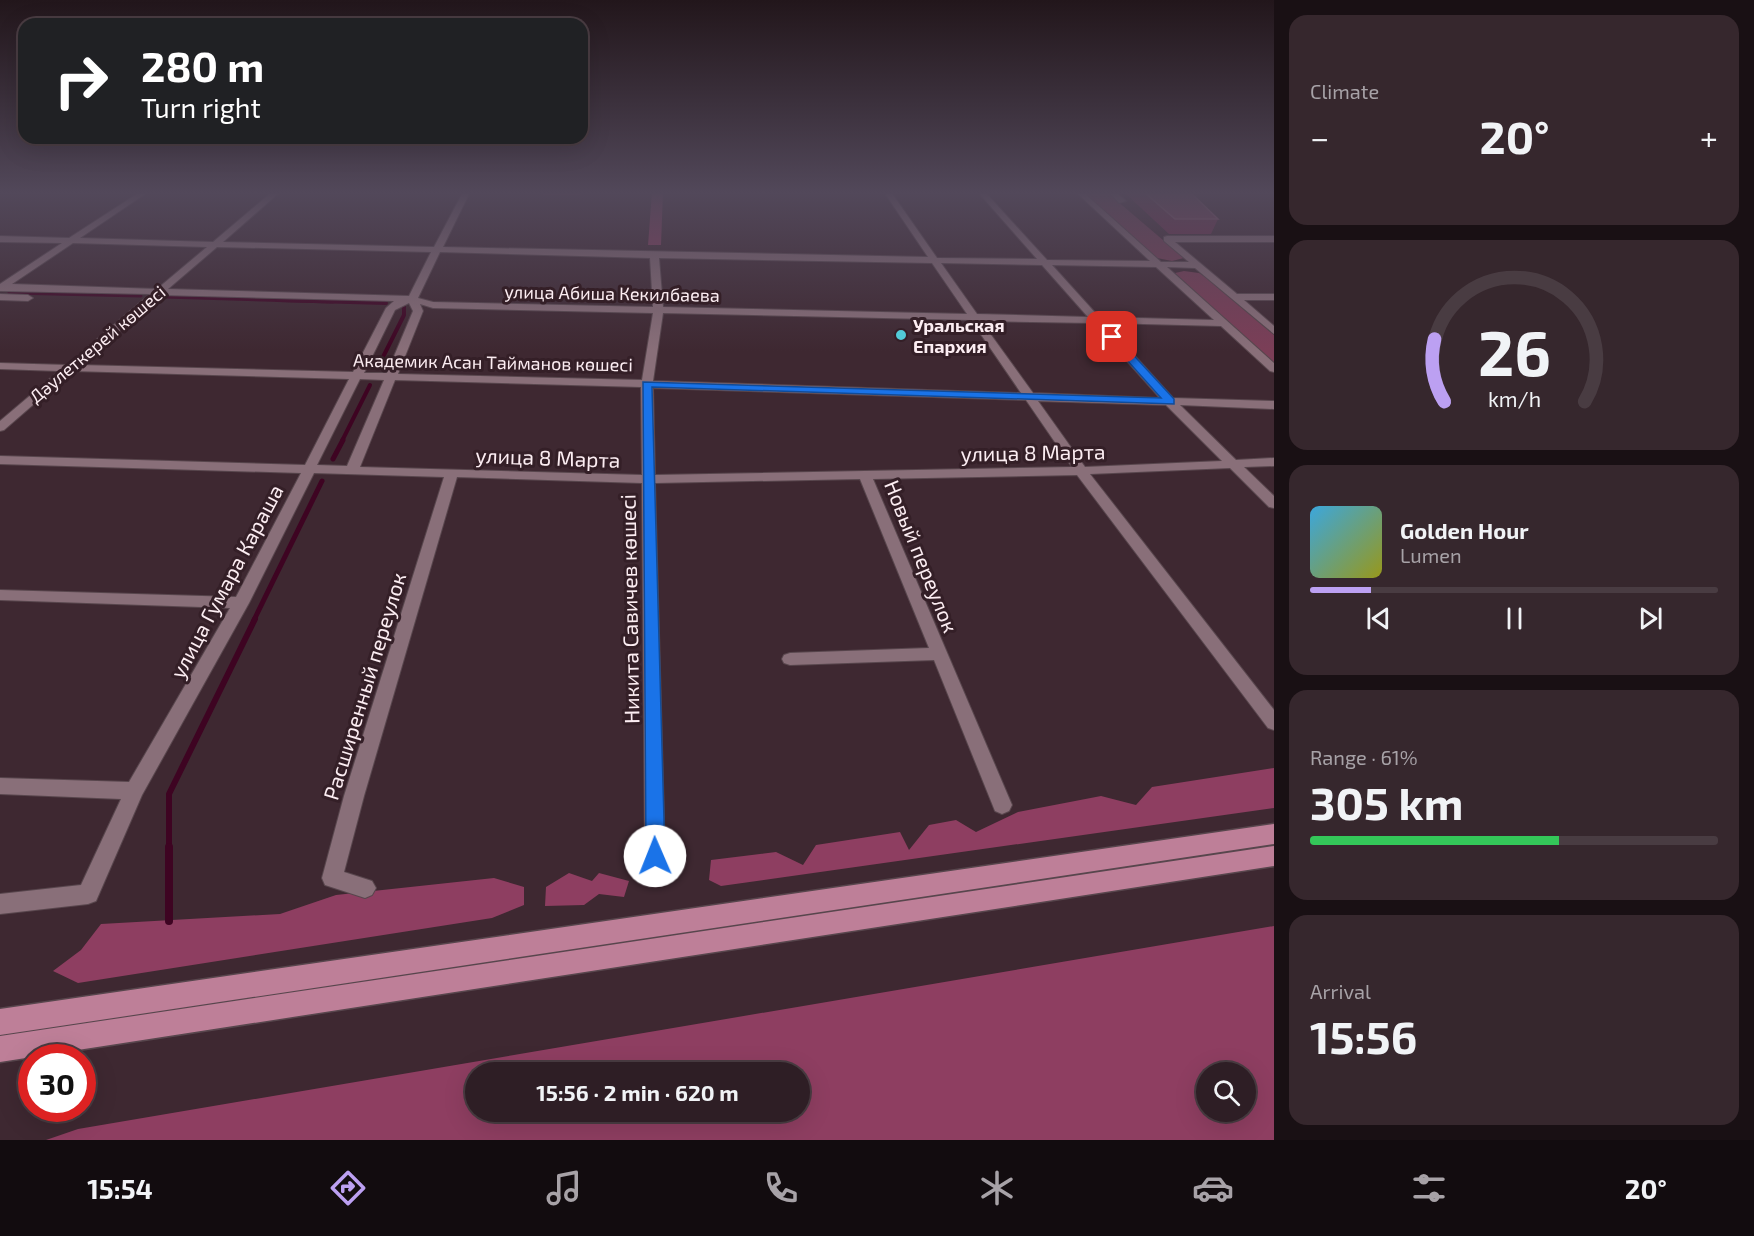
<!DOCTYPE html>
<meta charset="utf-8">
<style>
body{margin:0;font-family:"Exo 2",sans-serif;background:#36272d;color:#f1f3f6;height:100vh;display:flex;flex-direction:column;font-size:22px;white-space:nowrap}
*{box-sizing:border-box;margin:0}
p{font-size:20px;color:#a7a2a7}
.icon{flex:none;width:33px;height:33px;fill:none;stroke:currentColor;stroke-width:2;stroke-linecap:round;stroke-linejoin:round}
.map{position:relative;flex:1;overflow:hidden}
.sheet{display:flex;flex-direction:column;gap:15px;padding:15px;background:#191014;width:480px}
.sheet>*{flex:none}
.hud{position:absolute;left:18px;top:18px;width:570px;height:126px;border-radius:18px;box-shadow:0 6px 24px #0002,0 0 0 2px #493c42;background:#202124;color:#fff;overflow:hidden}
.fabs{position:absolute;left:1196px;top:1062px;display:grid;gap:12px}
.fabs a{display:grid;place-items:center;width:60px;height:60px;border-radius:50%;background:#2e1e25;box-shadow:0 6px 24px #0002,0 0 0 2px #493c42;font-size:30px}
.speed{position:absolute;left:18px;top:1044px;display:flex;gap:12px;font-size:30px;font-weight:700;text-align:center}
.speed>*{display:grid;place-content:center;width:78px;height:78px;border-radius:50%;background:#2e1e25;box-shadow:0 6px 24px #0002,0 0 0 2px #493c42;line-height:1}
.speed .limit{border:9px solid #d22;background:#fff;color:#111}
.pin{position:absolute;display:grid;place-items:center;width:51px;height:51px;color:#fff;margin:-26px;border-radius:12px;box-shadow:0 3px 9px #0006}
.me{position:absolute;width:66px;margin:-33px;rotate:359deg;stroke-linejoin:round;filter:drop-shadow(0 0 4px #0008)}
.turn{display:flex;align-items:center;gap:21px;height:126px;padding:0 24px;font-size:27px}
.turn .icon{width:78px;height:78px;stroke-width:2.5}
.turn b{display:block;font-size:42px;line-height:51px}
.big{font-size:45px;font-weight:700;line-height:1.1}
.sheet .tile{flex:1;display:flex;flex-direction:column;justify-content:center;gap:9px;min-width:0;padding:0 21px;border-radius:18px;background:#36272d}
.sheet .dial{align-items:center;gap:0}
.dial svg{height:156px;overflow:visible;fill:none;stroke:#493c42;stroke-width:7;stroke-linecap:round;text-anchor:middle}
.dial text{fill:#f1f3f6;stroke:none}
.song{display:flex;align-items:center;gap:18px}
.cover{width:72px;height:72px;border-radius:9px;background:linear-gradient(135deg,hsl(200 70% 55%),hsl(60 70% 35%))}
.played{height:6px;border-radius:3px;background:linear-gradient(90deg,#bca0f2 15%,#493c42 15%)}
.keys{display:flex;justify-content:space-around;direction:ltr}
.heat{display:flex;justify-content:space-between;align-items:center;font-size:33px;direction:ltr}
.charge{height:9px;border-radius:4px;background:linear-gradient(90deg,#34c759 61%,#493c42 0)}
.trip{position:absolute;left:465px;top:1062px;width:345px;height:60px;border-radius:30px;background:#2e1e25;box-shadow:0 6px 24px #0002,0 0 0 2px #493c42;font-weight:700;line-height:60px;text-align:center}
.tabs{display:flex;height:96px;justify-content:space-around;align-items:center;background:#120c0f;color:#a7a2a7}
.tabs .icon{width:42px;height:42px}
.tabs .on{color:#bca0f2}
.tabs b{font-size:27px;color:#f1f3f6}
main{display:flex;flex:1;min-height:0}
.map>svg:first-child{display:block}
</style>
<main>
<div class="map">
<svg width="1274" height="1140" viewBox="0 0 1274 1140">
<rect width="100%" height="100%" fill="#3e2831"/>
<path fill="#7b3e57" d="M1085 194H1109L1184 258 1172 261 1157 258Z
M1184 271 1199 273 1207 278 1274 335V364L1175 273Z"/>
<path fill="#8e3e61" fill-rule="evenodd" d="M652 192H663L661 245H648Z
M1274 768V808L721 886 709 880 711 860 776 852 803 865 816 845 900 832 909 850 929 825 956 820 976 832 1018 812 1101 796 1136 805 1152 787Z
M569 873 592 881 599 873 629 881 624 897 599 894 584 905 545 906 546 887Z
M494 878 524 887V905L492 918 78 983 53 971 81 950 101 924 280 914 336 895Z
M1274 926V1140H46L78 1129ZM800 1072V1112H476V1072ZM1245 1072V1112H1206V1072Z"/>
<g fill="none" stroke-linecap="round" stroke-linejoin="round">
<path stroke="#3e0422" stroke-width="3" d="M9 293 141 296
M164 297 333 302"/>
<path stroke="#3e0422" stroke-width="4" d="M277 300 386 303
M378 367 404 315V307
M342 441 370 385"/>
<path stroke="#3e0422" stroke-width="5" d="M333 459 343 440
M254 620 322 481"/>
<path stroke="#3e0422" stroke-width="6" d="M169 849V794L255 619"/>
<path stroke="#3e0422" stroke-width="8" d="M169 847V921"/>
<g stroke="#58464d" stroke-width="2">
<path id="minor" d="M140 192H148L80 238 213 242 272 192H280L223 242 434 247 463 192H470L443 247 928 257 884 192H891L937 258 1037 259 978 192H985L1047 260 1150 261 1076 192H1083L1161 262H1189L1164 241V237L1167 236H1274V242H1175L1237 294H1274V300H1244L1274 326V334L1195 268 1167 267 1274 363V372L1270 371 1221 326 1105 323 1173 398 1274 401V409L1180 405 1236 460 1274 458V466L1244 467 1274 496V508L1269 507 1230 468 1090 474 1274 710V730L1268 728 1077 475 873 479 1012 805 1009 811 1002 814 995 811 934 660 790 665 784 663 782 659 784 655 790 653 929 648 860 479 655 483 665 856 662 863 655 865 648 863 645 856 642 483 457 477 364 796 344 872 372 881 376 888 372 895 365 898 325 885 322 878 344 796 444 477 314 473 249 603 142 795 96 901 88 904 0 914V894L81 885 121 799 0 794V778L129 782 230 608 0 600V590L236 597 301 473 0 464V456L305 465 349 379 72 371 4 430 0 431V421L59 371 0 369V363L67 365 150 294 0 291V284L62 243 0 242V236L69 238ZM73 243 207 247 157 289 12 284ZM217 247 431 252 409 296 168 289ZM440 252 650 258 653 307 433 302 418 298ZM659 258 932 263 967 314 663 307ZM941 263 1042 265 1088 317 977 314ZM1052 265 1156 267 1214 320 1099 317ZM161 295 394 301 386 308 353 372 80 365ZM409 303 413 311 387 373H364L395 310ZM420 304 433 308 653 313 642 380 398 374 423 311ZM663 313 971 320 1021 393 653 381ZM981 321 1093 323 1160 398 1033 393ZM360 379 384 380 347 466 317 465ZM395 380 641 387 642 475 360 467ZM653 388 1026 400 1072 467 655 475ZM1038 401 1166 405 1222 461 1085 467Z
M1109 192H1116L1126 201 1119 203Z
M0 294 28 295 33 298 28 301 0 300Z"/>
</g>
<g stroke="#58464d" stroke-width="3">
<path id="primary" d="M1274 824V844L0 1035V1009Z
M1274 846V866L0 1062V1036Z"/>
</g>
<use href="#minor" fill="#896f79" fill-rule="evenodd"/>
<use href="#primary" fill="#be7f98" fill-rule="evenodd"/>
</g>
<path fill="#752c4e" d="M543 192H581L580 195H543Z
M1128 192H1190L1218 219 1211 234H1169L1126 194Z"/>
<path fill="#844060" stroke="#965b77" stroke-width="1.5" d="M1144 192H1190L1218 219H1175Z"/>
<linearGradient id="sky" x2="0" y2="1"><stop stop-color="#22161b"/><stop offset="0.55" stop-color="#52485a"/><stop offset="1" stop-color="#52485a" stop-opacity="0"/></linearGradient>
<rect width="1274" height="351" fill="url(#sky)"/>
<path fill="#1a73e8" stroke="#114b97" stroke-width="1.5" d="M1108 335H1115L1174 399V404L652 387 665 856 662 862 655 864 649 862 646 856 643 382 1161 398 1108 339Z"/>
<circle fill="#52cbd8" stroke="#341f27" stroke-width="2" cx="901" cy="335" r="6"/>
<g text-anchor="middle" dominant-baseline="central" stroke-width="6" stroke-linejoin="round" paint-order="stroke">
<g font-size="18" fill="#fcedf2" stroke="#341f27">
<text transform="translate(612 293) rotate(1)">улица Абиша Кекилбаева</text>
<text transform="translate(97 344) rotate(-40)">Дәулеткерей көшесі</text>
<text transform="translate(493 362) rotate(1)">Академик Асан Тайманов көшесі</text>
</g>
<g font-size="18" font-weight="bold" fill="#fcedf2" stroke="#341f27" text-anchor="start">
<text x="913" y="325">Уральская<tspan x="913" dy="21">Епархия</tspan></text>
</g>
<g font-size="21" fill="#fcedf2" stroke="#341f27">
<text transform="translate(1033 452) rotate(-1)">улица 8 Марта</text>
<text transform="translate(548 457) rotate(2)">улица 8 Марта</text>
<text transform="translate(922 556) rotate(68)">Новый переулок</text>
<text transform="translate(226 581) rotate(-62)">улица Гумара Караша</text>
<text transform="translate(629 609) rotate(-91)">Никита Савичев көшесі</text>
<text transform="translate(364 686) rotate(-73)">Расширенный переулок</text>
</g>
</g>
</svg>
<div class="fabs">
<a><svg class="icon" aria-label="search" viewBox="0 0 24 24"><circle cx="10" cy="10" r="6"/><path d="M15 15l6 6"/></svg></a>
</div>
<div class="speed"><div class="limit">30</div></div>
<div class="pin" style="left:1112px;top:337px;background:#d93025"><svg class="icon" aria-label="arrive" viewBox="0 0 24 24"><path d="M6 21V4h12l-3 4 3 4H6"/></svg></div>
<svg class="me" style="left:655px;top:856px" viewBox="-20 -20 40 40"><circle r="19" fill="#fff"/><path d="M0-13L10 11 0 6-10 11z" fill="#1a73e8"/></svg>
<div class="trip">15:56 · 2 min · 620 m</div>
<div class="hud">
<div class="turn"><svg class="icon" aria-label="right" viewBox="0 0 24 24"><path d="M7 20v-9h11M14 6l5 5-5 5"/></svg><div><b>280 m</b>Turn right</div></div>
</div>
</div>
<section class="sheet">
<div class="tile"><p>Climate</p>
<div class="heat"><a>−</a><b class="big">20°</b><a>+</a></div>
</div>
<div class="tile dial"><svg viewBox="0 0 100 80">
<path d="M14 69A42 42 0 1 1 86 69"/>
<path d="M14 69A42 42 0 0 1 9 37" stroke="#bca0f2"/>
<text x="50" y="56" font-size="32" font-weight="700">26</text>
<text x="50" y="72" font-size="11">km/h</text>
</svg></div>
<div class="tile">
<div class="song"><i class="cover"></i><div><b>Golden Hour</b><p>Lumen</p></div></div>
<div class="played"></div>
<div class="keys"><svg class="icon" aria-label="previous" viewBox="0 0 24 24"><path d="M18 5L8 12l10 7zM5 5v14"/></svg><svg class="icon" aria-label="pause" viewBox="0 0 24 24"><path d="M8 5v14M16 5v14"/></svg><svg class="icon" aria-label="next" viewBox="0 0 24 24"><path d="M6 5l10 7-10 7zM19 5v14"/></svg></div>
</div>
<div class="tile"><p>Range · 61%</p><b class="big">305 km</b><div class="charge"></div></div>
<div class="tile"><p>Arrival</p><b class="big">15:56</b></div>
</section>
</main>
<nav class="tabs">
<b>15:54</b>
<svg class="icon on" aria-label="directions" viewBox="0 0 24 24"><path d="M12 3l9 9-9 9-9-9zM9 14v-3h6M13 9l2 2-2 2"/></svg>
<svg class="icon" aria-label="music" viewBox="0 0 24 24"><path d="M9 18V5l10-2v13"/><circle cx="6" cy="18" r="3"/><circle cx="16" cy="16" r="3"/></svg>
<svg class="icon" aria-label="phone" viewBox="0 0 24 24"><path d="M5 4h4l2 5-3 2q2 4 5 5l2-3 5 2v4C11 20 4 13 5 4z"/></svg>
<svg class="icon" aria-label="climate" viewBox="0 0 24 24"><path d="M12 3v18M4 7l16 10M4 17L20 7"/></svg>
<svg class="icon" aria-label="car" viewBox="0 0 24 24"><path d="M5 17H2v-5l4-1 3-4h7l3 4 3 1v5h-3M9 17h6M6 11h13"/><circle cx="7" cy="17" r="2"/><circle cx="17" cy="17" r="2"/></svg>
<svg class="icon" aria-label="filters" viewBox="0 0 24 24"><path d="M4 7h16M4 17h16"/><circle cx="9" cy="7" r="2"/><circle cx="15" cy="17" r="2"/></svg>
<b>20°</b>
</nav>
